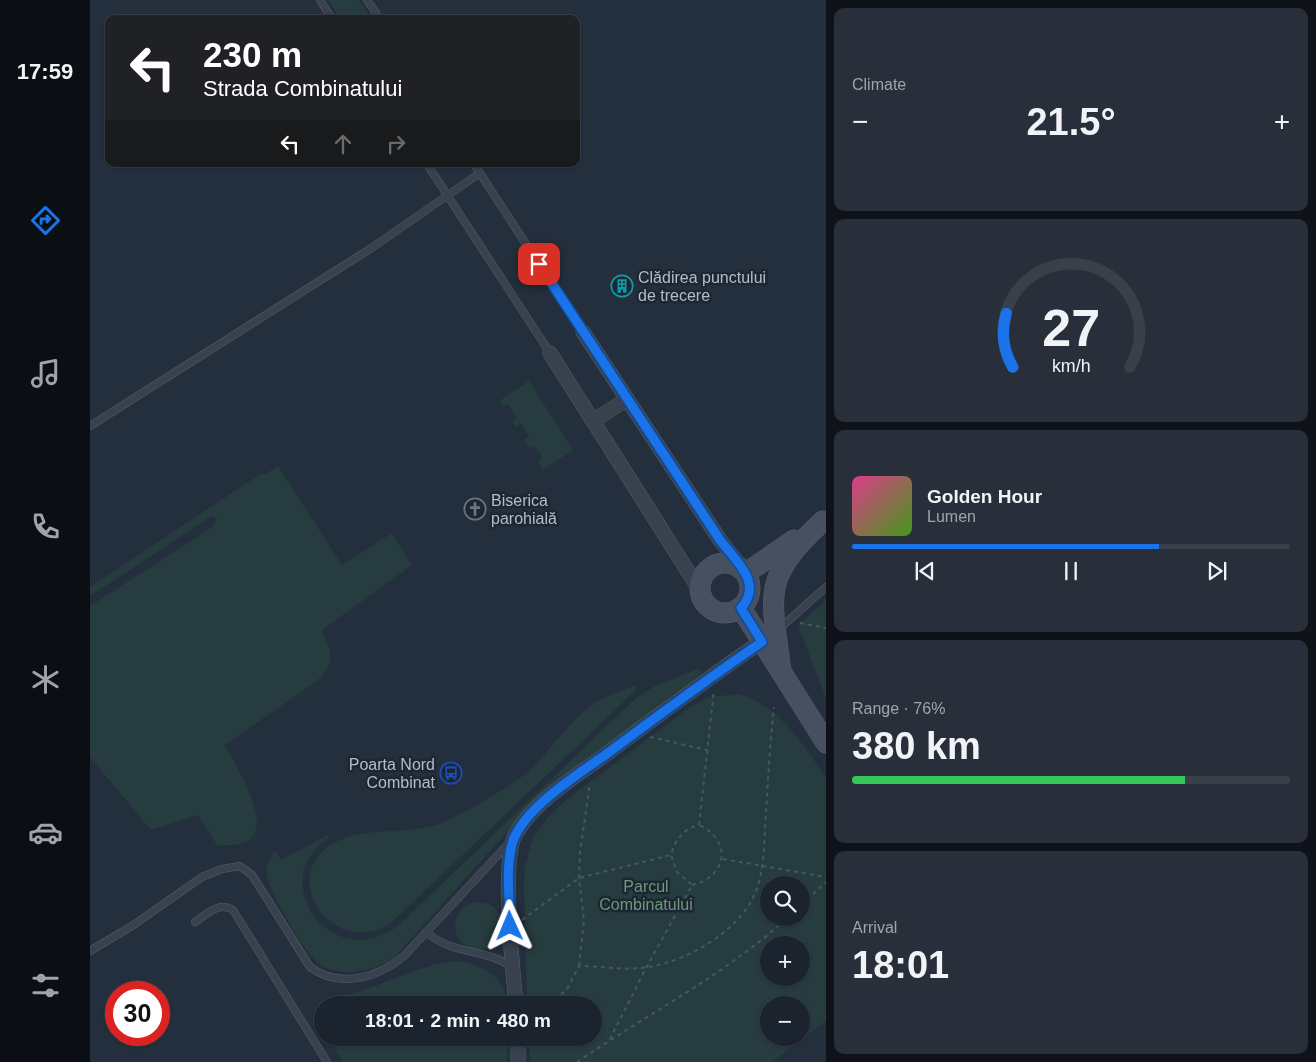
<!DOCTYPE html>
<meta charset="utf-8">
<style>
body{margin:0;font-family:Arial,sans-serif;background:#282f3a;color:#f1f3f6;height:100vh;display:flex;flex-direction:column;font-size:19px;white-space:nowrap}
*{box-sizing:border-box;margin:0}
p{font-size:16px;color:#a0a4aa}
.icon{flex:none;width:28px;height:28px;fill:none;stroke:currentColor;stroke-width:2;stroke-linecap:round;stroke-linejoin:round}
.map{position:relative;flex:1;overflow:hidden}
.panel{display:flex;flex-direction:column;gap:8px;padding:8px;background:#0f1319;width:490px}
.panel>*{flex:none}
.banner{position:absolute;left:15px;top:15px;width:475px;height:152px;border-radius:10px;box-shadow:0 1px 4px #0004,0 0 0 1px #39404a;background:#202124;color:#fff;overflow:hidden}
.buttons{position:absolute;left:670px;top:876px;display:grid;gap:10px}
.buttons a{display:grid;place-items:center;width:50px;height:50px;border-radius:50%;background:#1b232e;box-shadow:0 1px 4px #0004,0 0 0 1px #39404a;font-size:25px}
.speed{position:absolute;left:15px;top:981px;display:flex;gap:10px;font-size:25px;font-weight:700;text-align:center}
.speed>*{display:grid;place-content:center;width:65px;height:65px;border-radius:50%;background:#1b232e;box-shadow:0 1px 4px #0004,0 0 0 1px #39404a;line-height:1}
.speed .limit{border:8px solid #d22;background:#fff;color:#111}
.pin{position:absolute;display:grid;place-items:center;width:42px;height:42px;color:#fff;margin:-21px;border-radius:10px;box-shadow:0 2px 8px #0006}
.me{position:absolute;width:55px;margin:-28px;rotate:359deg;stroke-linejoin:round;filter:drop-shadow(0 0 4px #0008)}
.turn{display:flex;align-items:center;gap:18px;height:105px;padding:0 15px;font-size:22px}
.turn .icon{width:65px;height:65px;stroke-width:2.5}
.turn b{display:block;font-size:35px;line-height:42px}
.lanes{display:flex;align-items:center;height:48px;padding:0 15px;background:#0003;justify-content:center;gap:25px;direction:ltr}
.lanes .off{opacity:.35}
.big{font-size:38px;font-weight:700;line-height:1.1}
.panel .card{flex:1;display:flex;flex-direction:column;justify-content:center;gap:8px;min-width:0;padding:0 18px;border-radius:10px;background:#282f3a}
.panel .dial{align-items:center;gap:0}
.dial svg{height:130px;overflow:visible;fill:none;stroke:#39404a;stroke-width:7;stroke-linecap:round;text-anchor:middle}
.dial text{fill:#f1f3f6;stroke:none}
.song{display:flex;align-items:center;gap:15px}
.cover{width:60px;height:60px;border-radius:8px;background:linear-gradient(135deg,hsl(330 70% 55%),hsl(100 70% 35%))}
.played{height:5px;border-radius:2px;background:linear-gradient(90deg,#1a73e8 70%,#39404a 70%)}
.keys{display:flex;justify-content:space-around;direction:ltr}
.heat{display:flex;justify-content:space-between;align-items:center;font-size:28px;direction:ltr}
.charge{height:8px;border-radius:4px;background:linear-gradient(90deg,#34c759 76%,#39404a 0)}
.trip{position:absolute;left:224px;top:996px;width:288px;height:50px;border-radius:25px;background:#1b232e;box-shadow:0 1px 4px #0004,0 0 0 1px #39404a;font-weight:700;line-height:50px;text-align:center}
main{display:flex;flex:1;min-height:0}
.tabs{display:flex;flex-direction:column;width:90px;justify-content:space-around;align-items:center;background:#0b0e12;color:#a0a4aa}
.tabs .icon{width:35px;height:35px}
.tabs .current{color:#1a73e8}
.tabs b{font-size:22px;color:#f1f3f6}
.map>svg:first-child{display:block}
</style>
<main>
<nav class="tabs">
<b>17:59</b>
<svg class="icon current" aria-label="directions" viewBox="0 0 24 24"><path d="M12 3l9 9-9 9-9-9zM9 14v-3h6M13 9l2 2-2 2"/></svg>
<svg class="icon" aria-label="music" viewBox="0 0 24 24"><path d="M9 18V5l10-2v13"/><circle cx="6" cy="18" r="3"/><circle cx="16" cy="16" r="3"/></svg>
<svg class="icon" aria-label="phone" viewBox="0 0 24 24"><path d="M5 4h4l2 5-3 2q2 4 5 5l2-3 5 2v4C11 20 4 13 5 4z"/></svg>
<svg class="icon" aria-label="climate" viewBox="0 0 24 24"><path d="M12 3v18M4 7l16 10M4 17L20 7"/></svg>
<svg class="icon" aria-label="car" viewBox="0 0 24 24"><path d="M5 17H2v-5l4-1 3-4h7l3 4 3 1v5h-3M9 17h6M6 11h13"/><circle cx="7" cy="17" r="2"/><circle cx="17" cy="17" r="2"/></svg>
<svg class="icon" aria-label="filters" viewBox="0 0 24 24"><path d="M4 7h16M4 17h16"/><circle cx="9" cy="7" r="2"/><circle cx="15" cy="17" r="2"/></svg>
</nav>
<div class="map">
<svg width="736" height="1062" viewBox="0 0 736 1062">
<rect width="100%" height="100%" fill="#242f3e"/>
<path fill="#263c3f" fill-rule="evenodd" d="M238 0H269L282 19H250Z
M439 381 483 450 453 470 448 461 453 458 445 446 440 449 434 440 439 436 431 424 426 427 422 421 427 418 418 404 413 407 409 401Z
M188 466 252 565 302 533 322 565 232 630C241 655 247 659 227 681L135 745C145 765 184 824 158 841 151 846 136 845 127 845L108 815 61 830 0 757V606L118 530 124 524 127 517 122 516 0 596V587L172 473 174 475Z
M736 600V698L708 626Z
M608 669 612 672 609 675 476 776 425 823 305 957C285 971 255 978 232 966 217 958 180 893 177 875 176 866 179 857 186 851L191 860 238 835 239 838C174 880 241 975 308 926L545 699 565 686Z
M543 686 547 688 545 691 300 924C245 956 195 887 232 852 265 820 320 840 359 820 380 809 422 786 439 771 461 750 477 723 502 705 514 696 530 692 543 686Z
M649 694C689 705 714 745 736 778V1021L682 1062H440L439 1038H502V1005H437L434 884 435 866 443 838 460 815 476 800 600 707 619 697ZM679 885H711V918H679ZM679 945H711V978H679ZM679 1005H711V1038H679Z
M365 926a24 24 0 1 1 48 0a24 24 0 1 1-48 0Z
M367 961C393 965 415 976 418 1005H236C251 995 266 993 283 987 311 976 336 964 367 961Z
M238 1038H418L417 1062H253Z"/>
<g fill="none" stroke-linecap="round" stroke-linejoin="round">
<g stroke="#565f6c" stroke-width="8">
<path id="lane" d="M230 0 242 19
M277 0 290 19
M337 164 460 353
M384 164 493 332
M0 426 280 249 390 173
M688 630 736 587
M105 922C117 914 129 901 143 910L237 1062
M336 932C366 957 393 947 422 967
M0 951 42 926 112 877 132 869 150 866 162 875 220 967C250 989 288 978 315 955L420 842"/>
</g>
<g stroke="#565f6c" stroke-width="15">
<path id="street" d="M493 332 630 540 651 567
M460 353 611 592
M503 421 537 399
M426 1005C423 970 411 863 425 835 444 801 485 777 515 755 567 716 619 678 672 641
M428 1038V1062"/>
</g>
<g stroke="#565f6c" stroke-width="21">
<path id="secondary" d="M610 588a25 25 0 1 1 50 0a25 25 0 1 1-50 0Z
M656 573 704 540
M651 608 736 743
M691 671C681 593 671 578 733 521"/>
</g>
<path stroke="#44595c" stroke-width="2" stroke-dasharray="4 4" stroke-linecap="butt" d="M710 623 736 628
M560 737 617 750
M633 859 736 877
M602 885C638 877 642 840 609 825
M711 905 736 882
M432 920 489 878 581 855
M489 966 494 921 489 878 490 852 500 783
M459 1005 477 989 489 966C511 966 536 971 558 967 599 961 656 928 668 885 675 862 674 837 676 813 678 778 680 742 684 707
M521 1040C581 1001 645 966 697 918
M487 1062 519 1041 556 968 602 885 587 872 581 855C585 840 593 829 609 825L624 690"/>
<use href="#lane" stroke="#38414e" stroke-width="7"/>
<use href="#street" stroke="#38414e" stroke-width="14"/>
<use href="#secondary" stroke="#465061" stroke-width="20"/>
</g>
<g fill="none" stroke-linecap="round" stroke-linejoin="round">
<g stroke="#114b97" stroke-width="12">
<path id="route" d="M420 926C420 901 414 859 425 836 441 803 489 774 518 753 569 715 620 677 672 642L651 608C674 583 645 560 630 540L449 264"/>
</g>
<use href="#route" stroke="#1a73e8" stroke-width="9"/>
</g>
<defs>
<g id="building-ring" transform="scale(1.125)"><circle r="9.5" fill="#1d2633" stroke="#0f9aa8" stroke-width="1.5"/><path d="M-4-6H4V6H1V3H-1V6H-4ZM-2.5-4.3h1.7v1.8h-1.7ZM.8-4.3h1.7v1.8H.8ZM-2.5-1h1.7V.8h-1.7ZM.8-1h1.7V.8H.8Z" fill="#0f9aa8"/></g>
<g id="church-ring" transform="scale(1.125)"><circle r="9.5" fill="#1d2633" stroke="#6b7280" stroke-width="1.5"/><path d="M-1.2-6h2.4v3.5h3.3v2.4h-3.3V6h-2.4V-.1h-3.3v-2.4h3.3Z" fill="#6b7280"/></g>
<g id="bus-ring" transform="scale(1.125)"><circle r="9.5" fill="#1d2633" stroke="#1a4fb4" stroke-width="1.5"/><path d="M-5-6H5V4H4V6H2V4H-2V6H-4V4H-5ZM-3.5-4V0h7V-4ZM-3.5 1.2v1.5H-2V1.2ZM2 1.2v1.5H3.5V1.2Z" fill="#1a4fb4"/></g>
</defs>
<g fill-rule="evenodd">
<use href="#building-ring" x="532" y="286"/>
<use href="#church-ring" x="385" y="509"/>
<use href="#bus-ring" x="361" y="773"/>
</g>
<g text-anchor="middle" dominant-baseline="central" stroke-width="5" stroke-linejoin="round" paint-order="stroke">
<g font-size="16" fill="#b4bcc9" stroke="#1d2633" text-anchor="start">
<text x="548" y="277">Clădirea punctului<tspan x="548" dy="18">de trecere</tspan></text>
<text x="401" y="500">Biserica<tspan x="401" dy="18">parohială</tspan></text>
<text x="345" y="764" text-anchor="end">Poarta Nord<tspan x="345" dy="18">Combinat</tspan></text>
</g>
<g font-size="16" fill="#6b9a76" stroke="#1d2633">
<text x="556" y="886">Parcul<tspan x="556" dy="18">Combinatului</tspan></text>
</g>
</g>
</svg>
<div class="buttons">
<a><svg class="icon" aria-label="search" viewBox="0 0 24 24"><circle cx="10" cy="10" r="6"/><path d="M15 15l6 6"/></svg></a>
<a>+</a>
<a>−</a>
</div>
<div class="speed"><div class="limit">30</div></div>
<div class="pin" style="left:449px;top:264px;background:#d93025"><svg class="icon" aria-label="arrive" viewBox="0 0 24 24"><path d="M6 21V4h12l-3 4 3 4H6"/></svg></div>
<svg class="me" style="left:420px;top:926px" viewBox="-20 -20 40 40"><path d="M0-17L14 15 0 8-14 15z" fill="#1a73e8" stroke="#fff" stroke-width="4"/></svg>
<div class="trip">18:01 · 2 min · 480 m</div>
<div class="banner">
<div class="turn"><svg class="icon" aria-label="left" viewBox="0 0 24 24"><path d="M17 20v-9H6M10 6l-5 5 5 5"/></svg><div><b>230 m</b>Strada Combinatului</div></div>
<div class="lanes"><svg class="icon" aria-label="left" viewBox="0 0 24 24"><path d="M17 20v-9H6M10 6l-5 5 5 5"/></svg><svg class="icon off" aria-label="ahead" viewBox="0 0 24 24"><path d="M12 20V5M6 11l6-6 6 6"/></svg><svg class="icon off" aria-label="right" viewBox="0 0 24 24"><path d="M7 20v-9h11M14 6l5 5-5 5"/></svg></div>
</div>
</div>
<section class="panel">
<div class="card"><p>Climate</p>
<div class="heat"><a>−</a><b class="big">21.5°</b><a>+</a></div>
</div>
<div class="card dial"><svg viewBox="0 0 100 80">
<path d="M14 69A42 42 0 1 1 86 69"/>
<path d="M14 69A42 42 0 0 1 10 36" stroke="#1a73e8"/>
<text x="50" y="56" font-size="32" font-weight="700">27</text>
<text x="50" y="72" font-size="11">km/h</text>
</svg></div>
<div class="card">
<div class="song"><i class="cover"></i><div><b>Golden Hour</b><p>Lumen</p></div></div>
<div class="played"></div>
<div class="keys"><svg class="icon" aria-label="previous" viewBox="0 0 24 24"><path d="M18 5L8 12l10 7zM5 5v14"/></svg><svg class="icon" aria-label="pause" viewBox="0 0 24 24"><path d="M8 5v14M16 5v14"/></svg><svg class="icon" aria-label="next" viewBox="0 0 24 24"><path d="M6 5l10 7-10 7zM19 5v14"/></svg></div>
</div>
<div class="card"><p>Range · 76%</p><b class="big">380 km</b><div class="charge"></div></div>
<div class="card"><p>Arrival</p><b class="big">18:01</b></div>
</section>
</main>
